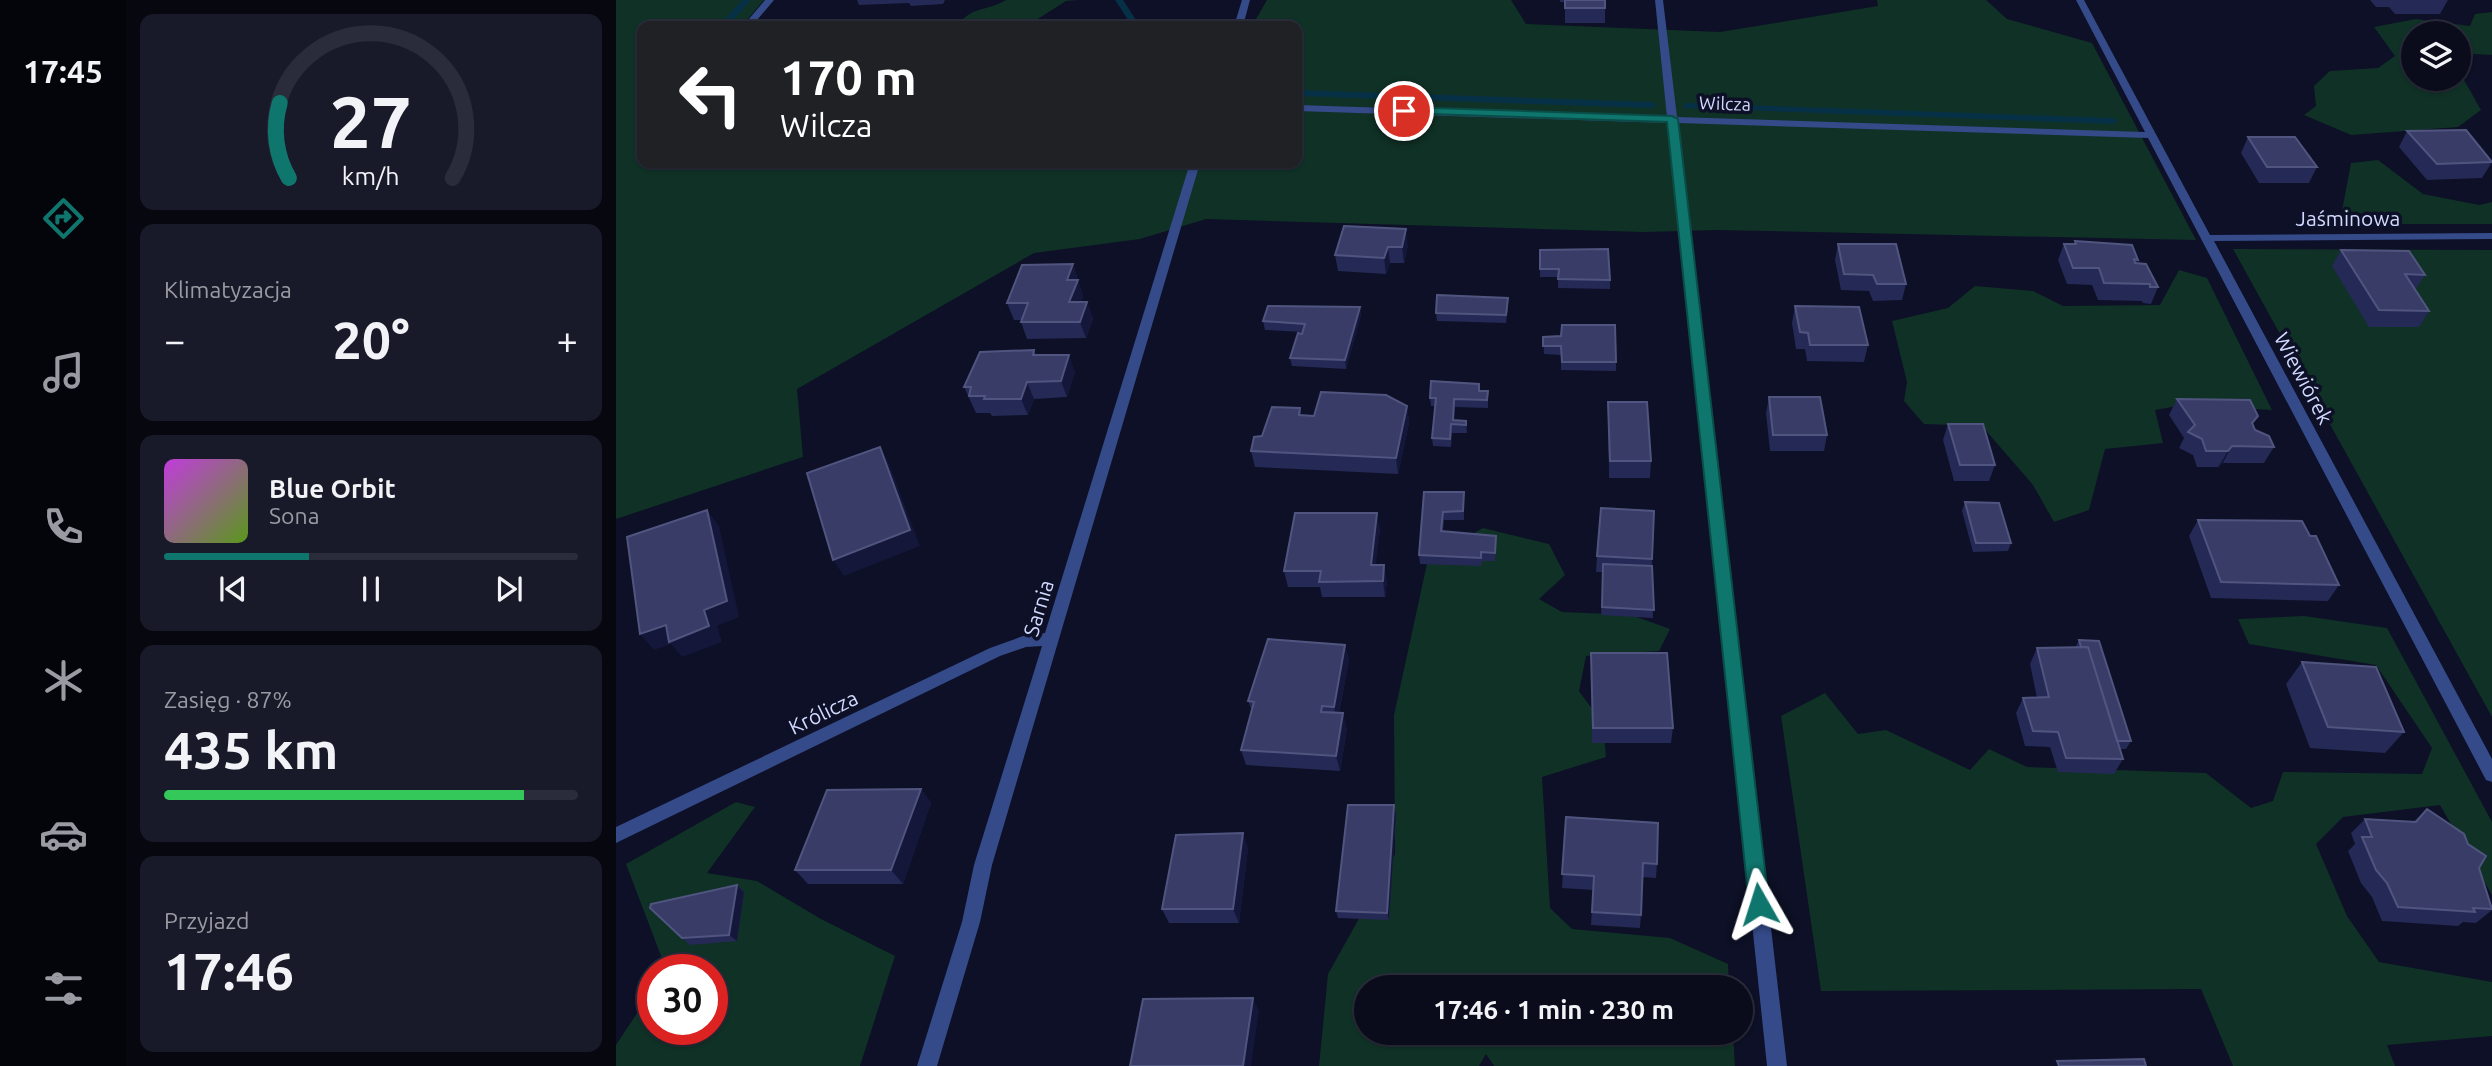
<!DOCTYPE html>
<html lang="pl">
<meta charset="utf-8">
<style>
body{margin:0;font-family:Ubuntu,sans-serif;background:#181a29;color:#f1f3f6;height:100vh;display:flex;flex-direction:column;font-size:26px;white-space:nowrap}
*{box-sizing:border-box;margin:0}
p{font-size:23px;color:#999ba3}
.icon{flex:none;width:38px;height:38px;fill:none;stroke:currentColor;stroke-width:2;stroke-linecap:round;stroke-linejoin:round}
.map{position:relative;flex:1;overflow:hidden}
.sheet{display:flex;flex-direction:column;gap:14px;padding:14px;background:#06070f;width:490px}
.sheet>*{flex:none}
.top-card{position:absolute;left:21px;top:21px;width:665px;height:147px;border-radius:14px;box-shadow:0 2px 5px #0004,0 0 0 2px #2a2c3b;background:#202124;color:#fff;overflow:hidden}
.tools{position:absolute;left:1785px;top:21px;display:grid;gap:14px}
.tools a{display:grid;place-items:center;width:70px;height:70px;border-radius:50%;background:#0a0c1c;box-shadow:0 2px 5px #0004,0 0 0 2px #2a2c3b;font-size:35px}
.speed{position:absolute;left:21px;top:954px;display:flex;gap:14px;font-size:35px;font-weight:700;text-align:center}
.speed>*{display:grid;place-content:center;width:91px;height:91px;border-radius:50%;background:#0a0c1c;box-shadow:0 2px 5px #0004,0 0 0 2px #2a2c3b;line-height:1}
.speed .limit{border:10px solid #d22;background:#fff;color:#111}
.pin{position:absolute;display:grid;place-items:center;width:60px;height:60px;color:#fff;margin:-30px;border:4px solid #fff;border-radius:50%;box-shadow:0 2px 7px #0007}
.me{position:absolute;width:77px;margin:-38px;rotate:354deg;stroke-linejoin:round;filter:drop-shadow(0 0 5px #0008)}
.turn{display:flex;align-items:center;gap:24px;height:147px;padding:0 28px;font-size:32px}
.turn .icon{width:91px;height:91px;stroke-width:2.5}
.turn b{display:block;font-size:49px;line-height:60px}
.big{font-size:52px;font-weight:700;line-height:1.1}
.sheet .widget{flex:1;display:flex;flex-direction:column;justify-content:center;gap:10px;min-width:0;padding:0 24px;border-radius:14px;background:#181a29}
.sheet .dial{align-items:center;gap:0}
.dial svg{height:182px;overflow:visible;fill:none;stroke:#2a2c3b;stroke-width:7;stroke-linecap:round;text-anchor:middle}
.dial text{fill:#f1f3f6;stroke:none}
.song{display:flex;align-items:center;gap:21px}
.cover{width:84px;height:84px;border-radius:10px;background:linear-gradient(135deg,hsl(290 70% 55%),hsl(90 70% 35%))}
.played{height:7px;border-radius:4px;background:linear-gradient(90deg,#0f766e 35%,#2a2c3b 35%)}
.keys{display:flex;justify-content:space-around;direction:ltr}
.heat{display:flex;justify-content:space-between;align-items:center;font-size:38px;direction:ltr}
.charge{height:10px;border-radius:5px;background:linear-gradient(90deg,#34c759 87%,#2a2c3b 0)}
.trip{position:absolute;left:738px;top:975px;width:399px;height:70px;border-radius:35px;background:#0a0c1c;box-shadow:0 2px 5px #0004,0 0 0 2px #2a2c3b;font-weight:700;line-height:70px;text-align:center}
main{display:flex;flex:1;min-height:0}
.dock{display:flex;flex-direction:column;width:126px;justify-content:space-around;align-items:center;background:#04050b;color:#999ba3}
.dock .icon{width:49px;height:49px}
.dock .on{color:#0f766e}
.dock b{font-size:32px;color:#f1f3f6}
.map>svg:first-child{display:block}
</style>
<main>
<nav class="dock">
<b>17:45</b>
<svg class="icon on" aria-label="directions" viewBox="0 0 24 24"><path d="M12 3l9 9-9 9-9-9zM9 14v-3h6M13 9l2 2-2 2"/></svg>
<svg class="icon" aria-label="music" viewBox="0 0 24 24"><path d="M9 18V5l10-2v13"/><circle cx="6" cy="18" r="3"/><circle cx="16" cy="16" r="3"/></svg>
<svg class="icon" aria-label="phone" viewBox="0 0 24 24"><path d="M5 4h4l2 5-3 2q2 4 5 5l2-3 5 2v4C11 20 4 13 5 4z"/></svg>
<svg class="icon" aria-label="climate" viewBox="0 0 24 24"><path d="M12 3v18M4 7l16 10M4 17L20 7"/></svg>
<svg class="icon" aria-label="car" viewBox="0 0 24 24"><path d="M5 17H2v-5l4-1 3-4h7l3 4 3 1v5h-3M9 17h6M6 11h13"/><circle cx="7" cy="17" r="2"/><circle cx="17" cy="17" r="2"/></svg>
<svg class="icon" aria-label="filters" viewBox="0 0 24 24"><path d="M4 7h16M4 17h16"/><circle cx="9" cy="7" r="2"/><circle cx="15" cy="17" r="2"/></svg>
</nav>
<section class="sheet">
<div class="widget dial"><svg viewBox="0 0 100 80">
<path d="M14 69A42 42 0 1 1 86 69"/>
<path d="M14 69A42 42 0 0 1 10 36" stroke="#0f766e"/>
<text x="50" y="56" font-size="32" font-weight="700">27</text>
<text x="50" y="72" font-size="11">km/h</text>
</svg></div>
<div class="widget"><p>Klimatyzacja</p>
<div class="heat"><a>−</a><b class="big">20°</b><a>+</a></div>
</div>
<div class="widget">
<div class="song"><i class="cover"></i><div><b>Blue Orbit</b><p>Sona</p></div></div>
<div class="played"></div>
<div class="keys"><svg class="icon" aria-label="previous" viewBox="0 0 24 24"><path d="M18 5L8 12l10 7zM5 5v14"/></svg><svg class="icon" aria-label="pause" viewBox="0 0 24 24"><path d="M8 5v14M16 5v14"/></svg><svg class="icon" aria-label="next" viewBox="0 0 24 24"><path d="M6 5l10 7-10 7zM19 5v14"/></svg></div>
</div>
<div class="widget"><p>Zasięg · 87%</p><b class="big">435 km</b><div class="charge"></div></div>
<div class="widget"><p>Przyjazd</p><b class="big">17:46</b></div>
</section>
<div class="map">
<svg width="1876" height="1066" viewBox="0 0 1876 1066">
<rect width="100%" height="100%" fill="#0d1026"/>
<path fill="#103126" d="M0 0H148L126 26H26V163H681V26H636L651 0H895L910 24 1104 32 1262 6 1261 0H1370L1391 19 1476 43 1580 240 1100 230 1028 232 590 219 524 239 418 253 181 389 187 457 0 519Z
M390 0H463L450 1 417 22 340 26C360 4 367 13 390 0Z
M1876 12V55L1858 54 1843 68V33H1797V79H1843V71L1865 110 1842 127 1735 135 1688 115 1700 106 1698 86 1714 71 1762 68 1779 56 1758 27 1800 19 1854 26 1859 14Z
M1762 160 1807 194 1863 205 1876 202V224H1744L1725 216 1735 163Z
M1617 249 1876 250V717Z
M1563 270 1591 278 1656 410 1567 405 1539 410 1547 443 1489 449 1473 510 1438 522 1417 485 1366 426 1308 424 1288 401 1291 382 1276 321 1332 308 1359 286 1417 291 1447 306 1544 305Z
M867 528 933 544 949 575 923 599 946 612 1015 615 1054 629 1043 651 970 656 963 691 987 724 990 757 926 777 934 908 956 929 1054 938 1112 964 1113 987H751V1032L1117 1033 1119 1066H878L870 1054 863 1066H703L712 974 779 854 778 715 812 559Z
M1688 616 1771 628 1876 822V895L1824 805 1727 817 1700 844 1731 916 1763 962 1876 982V1036L1771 1045 1779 1066H1617L1585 989 1205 991 1165 716 1209 693 1242 734 1270 730 1354 770 1373 749 1411 767 1590 773 1635 808 1657 801 1667 772 1806 774 1816 748 1760 665 1633 644 1622 619Z
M120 802 139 807 91 873 141 881 205 919 279 956 244 1066H0V1045L37 989V1029H96V970L50 969 10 864Z"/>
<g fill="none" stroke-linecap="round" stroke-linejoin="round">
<path fill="#063046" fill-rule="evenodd" d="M126 0H135L112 26H103Z
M499 0H507L524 26H516Z
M681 90 1036 102 1041 105 1036 108 681 96Z
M1072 103 1497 118 1502 121 1497 124 1068 108V104Z"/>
<path fill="#354a89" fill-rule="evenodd" d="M149 0H158L136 26H127Z
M626 0H634L627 26H618Z
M1039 0H1047L1061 117 1529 132 1460 0H1468L1594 235 1876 233V239L1598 241 1876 759V782L1870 780 1532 138 1062 123 1171 1066H1151L1052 123 681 111V105L1051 117Z
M574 163H584L376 865 364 922 321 1066H301L346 922 358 865 426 646 410 647 384 656 0 843V827L374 648 410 635 429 633Z"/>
</g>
<path fill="#252955" d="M241 0H329L327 4 295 6 293 3 243 5Z
M944 0H989V23H949V2H944Z
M1754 0H1832L1824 14H1779L1773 7H1760Z
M1791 131 1876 162 1866 178 1811 180 1783 147Z
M1632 137 1701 167 1693 183H1643L1625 153Z
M728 226 792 245 788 263H774L770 274 722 271 719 255Z
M1459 241 1522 260 1521 263 1542 287 1535 304 1527 303 1526 301 1482 300 1476 285 1451 284 1442 260 1448 244H1458Z
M1222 244 1290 284 1286 300 1257 301 1253 291 1225 290 1219 260Z
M924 250 994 280V289L942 288V277H924Z
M1725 250 1809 275 1799 290 1813 311 1803 327H1753L1716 266Z
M457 264 467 297 465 302H471L477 319 470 338 411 339 405 322 406 320H398L391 303Z
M1179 306 1252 345 1248 362 1191 361 1189 349H1180L1176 323Z
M744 307 745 315 730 369 676 366 674 358 687 332 649 330 647 321Z
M892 307 890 323 821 321 820 313Z
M927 337 1000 362V371L945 370V355L928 354Z
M418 350 420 355 459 372 451 397 418 399 412 415 376 416 374 413H360L348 387Z
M863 391H872V408L839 407 838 420 850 421 851 433H836L835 447 817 446 816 438 820 406H815L814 398Z
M1153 397 1211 435 1208 451H1154L1150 413Z
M1561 399 1637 426 1639 430 1658 447 1648 463H1607L1602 467H1581L1577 455 1563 448 1568 438 1553 415Z
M992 402 1035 461 1034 478H993Z
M791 406 793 423 782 474 639 467 635 451 646 436 684 408 685 415 698 416Z
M1332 424 1379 465 1373 481H1338L1327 440Z
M808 492H848V520H828L827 531 880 536 879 561H866L865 566 804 564 803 555Z
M1349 502 1395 543 1392 551 1357 552 1346 511Z
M1582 520 1694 536 1723 585 1712 601 1595 598 1573 536Z
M764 529 759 565 771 581 769 597H706L704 587H672L668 571Z
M981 556 1036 559 1037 618 985 615 987 572H980Z
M1463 640 1515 741 1510 749H1504L1507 759 1498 774 1442 772 1434 747 1409 746 1400 713 1407 698H1421L1414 664 1421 648H1459Z
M729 645 733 660 723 713 731 729 724 771 630 765 625 750 636 711 632 701Z
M975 653 1057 728 1055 743H976Z
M1686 662 1788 732 1769 753 1694 748 1670 684Z
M305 789 315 803 287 884H192L179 870Z
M1811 809 1863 868 1876 907V910L1860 923 1847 922 1842 926 1766 921 1756 897 1745 883 1732 851 1739 844 1735 833 1749 819 1797 822Z
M780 813 773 920 722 918 720 911Z
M950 817 1041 864 1040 878 1026 877 1025 915 1024 928 975 925 977 890 946 888Z
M632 848 623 923H553L546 909Z
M121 885 128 892 121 941 74 945 66 938Z"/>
<path fill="#14173a" d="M225 20 228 26H221Z
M790 229 792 245 788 263 786 247Z
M772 247 774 263 770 274 768 258Z
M457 264 467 297 459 319 453 302 451 280Z
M471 302 477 319 470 338 464 322Z
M744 307 745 315 730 369 729 360Z
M453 355 459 372 451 397 445 381Z
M411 382 418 399 412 415 405 399Z
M791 406 793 423 782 474 780 458Z
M1616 446 1607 463 1602 467 1612 451Z
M264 447 273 464 304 546 228 576 217 560Z
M91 510 103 526 123 617 101 626 106 642 66 657 55 644 38 650 24 634 88 610Z
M761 513 764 529 758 581 755 565Z
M768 565 771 581 769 597 767 581Z
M729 645 733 660 721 722 718 707Z
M727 713 731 729 724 771 720 756Z
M305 789 315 803 287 884 275 870Z
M778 805 780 813 773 920 771 913Z
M627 833 632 848 623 923 617 909Z
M121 885 128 892 121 941 113 935Z
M637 998 643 1011 635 1066H627Z"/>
<path fill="#383c67" stroke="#50557f" stroke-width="2" d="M949 0H989V8H949Z
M181 20H225L221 26H176Z
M1850 130 1876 162 1821 164 1791 131Z
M1632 137H1679L1701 167H1651Z
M728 226 790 229 786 247H772L768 258 719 255Z
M1459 241 1516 245 1522 260 1518 259 1519 263 1530 264 1542 287H1534V284L1488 283 1483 268H1457L1448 244H1460Z
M1222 244H1280L1290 284H1261L1257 275 1228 274Z
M992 249 994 280 942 279 943 269H924V250Z
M1725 250 1793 251 1809 275 1789 274 1813 311 1763 310Z
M457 264 451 280H462L453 302H471L464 322H405L412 303H391L406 265Z
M821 295 892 298 890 315 820 313Z
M652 306 744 307 729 360 674 358 682 333 686 334 689 324 647 321Z
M1179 306 1243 307 1252 345H1194L1192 333 1184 332Z
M946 325H999L1000 362H946L945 346H927V337L945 336Z
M418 350 417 355H453L445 381 411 382 405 399H368L369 396H353L355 387H348L364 352Z
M815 381 863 384V391H872L871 400 838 399 837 420 850 421V425L835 424 834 439 816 438 820 398H814Z
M705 392 770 395 791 406 780 458 635 451 638 437 646 436 656 407 684 408 683 415 698 416Z
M1153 397H1204L1211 435H1157Z
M1561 399 1634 400 1642 416 1636 423 1639 430 1653 436 1658 447 1616 446 1612 451H1590L1586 439 1572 432 1579 425Z
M992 402H1031L1035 461H994Z
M1332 424H1367L1379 465H1344Z
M264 447 294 530 217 560 191 473Z
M808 492H848L847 511 827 512 825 531 880 536 879 553 865 552V558L803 555Z
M1349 502 1383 503 1395 543H1360Z
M985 508 1038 511 1036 559 981 556Z
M91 510 111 601 88 610 93 626 53 642 50 625 24 634 11 537Z
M679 513H761L755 565H768L767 581 703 582 705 571H668Z
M1582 520 1686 521 1694 536H1700L1723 585 1605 582Z
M987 564 1036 566 1038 610 986 607Z
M652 639 729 645 718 707 706 706 705 712 727 713 720 756 625 750 638 702 632 701Z
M1463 640 1483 641 1515 741H1501L1472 647H1465Z
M1472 647 1507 759 1450 758 1442 732 1417 731 1407 698 1433 697 1421 648Z
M975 653H1051L1057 728H977Z
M1686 662 1760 667 1788 732 1712 727Z
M305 789 275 870H179L211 790Z
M732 805H778L771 913 720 911Z
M1811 809 1848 834 1852 844 1870 856 1863 868 1876 909 1857 908 1859 912 1782 907 1771 883 1760 870 1746 837H1756L1749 819 1800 822Z
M950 817 1042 823 1041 864 1027 863 1025 915 976 912 978 876 946 874Z
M627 833 617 909H546L560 835Z
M121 885 113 935 66 938 34 908 35 904Z
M637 998 627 1066H514L527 999Z
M1528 1059 1530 1066H1443L1441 1061Z"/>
<path fill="#0f766e" stroke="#0a4d48" stroke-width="2" d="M788 107 1056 116 1062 119 1153 904 1150 910 1143 913 1136 910 1133 904 1051 122 784 113V108Z"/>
<g text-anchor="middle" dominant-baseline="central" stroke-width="7" stroke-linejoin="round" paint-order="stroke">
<g font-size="18" fill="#d2daff" stroke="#0d1026">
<text transform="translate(1109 103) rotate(2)">Wilcza</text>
</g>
<g font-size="21" fill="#d2daff" stroke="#0d1026">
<text x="1732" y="218">Jaśminowa</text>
<text transform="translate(1688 378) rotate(62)">Wiewiórek</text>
<text transform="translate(422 608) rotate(-73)">Sarnia</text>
<text transform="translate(207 712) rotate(-26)">Królicza</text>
</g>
</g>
</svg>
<div class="tools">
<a><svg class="icon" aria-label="layers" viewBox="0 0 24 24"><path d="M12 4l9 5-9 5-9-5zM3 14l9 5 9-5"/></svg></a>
</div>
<div class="speed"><div class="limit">30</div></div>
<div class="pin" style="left:788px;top:111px;background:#d93025"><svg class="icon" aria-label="arrive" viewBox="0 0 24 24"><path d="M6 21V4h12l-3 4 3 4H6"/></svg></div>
<svg class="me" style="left:1143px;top:904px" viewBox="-20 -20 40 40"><path d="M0-17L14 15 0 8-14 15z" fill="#0f766e" stroke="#fff" stroke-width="4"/></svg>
<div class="trip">17:46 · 1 min · 230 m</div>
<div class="top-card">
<div class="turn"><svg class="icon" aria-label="left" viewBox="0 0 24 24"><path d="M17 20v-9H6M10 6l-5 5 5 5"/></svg><div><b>170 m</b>Wilcza</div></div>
</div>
</div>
</main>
